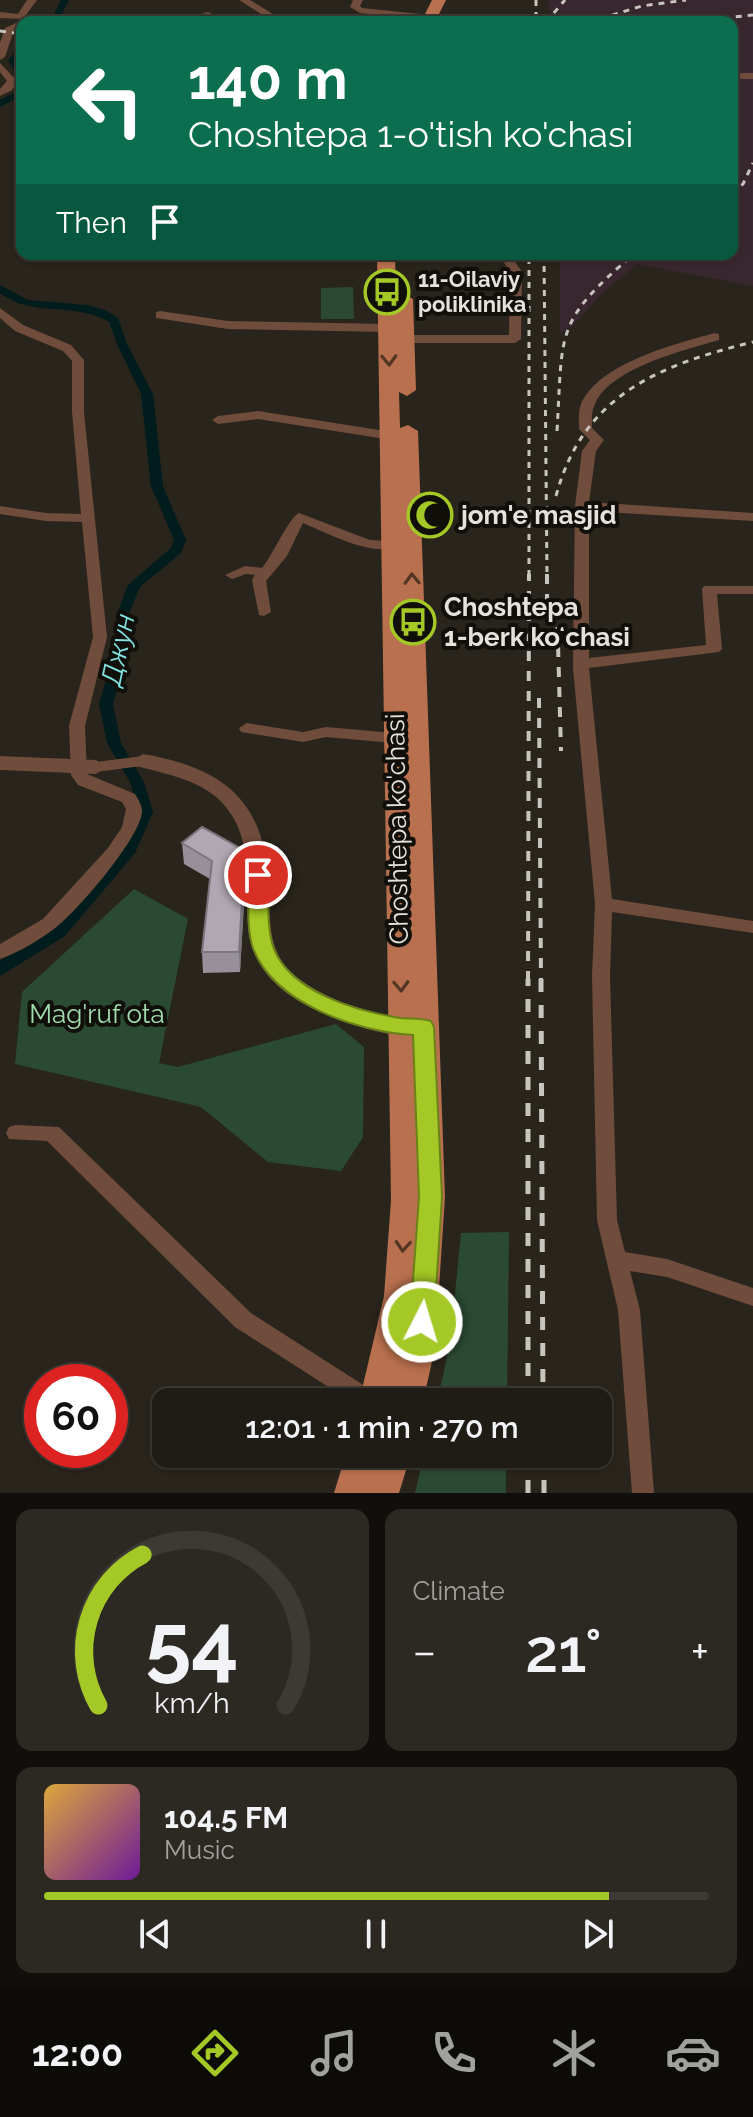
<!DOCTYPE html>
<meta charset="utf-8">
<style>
body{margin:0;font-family:Raleway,sans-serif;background:#2c2922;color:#f1f3f6;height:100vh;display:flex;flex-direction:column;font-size:30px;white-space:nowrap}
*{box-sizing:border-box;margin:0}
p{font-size:26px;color:#a1a1a0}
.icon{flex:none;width:44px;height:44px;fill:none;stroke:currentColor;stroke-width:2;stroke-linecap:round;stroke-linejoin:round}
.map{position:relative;height:1493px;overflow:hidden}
.details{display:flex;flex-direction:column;gap:16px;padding:16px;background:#110f0c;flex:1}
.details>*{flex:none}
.hud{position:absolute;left:16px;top:16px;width:722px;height:244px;border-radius:16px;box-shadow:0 2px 6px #0004,0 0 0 2px #3c3a34;background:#0b6e4f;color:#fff;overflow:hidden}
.speed{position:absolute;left:24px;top:1364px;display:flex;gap:16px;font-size:40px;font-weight:700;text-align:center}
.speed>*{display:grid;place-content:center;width:104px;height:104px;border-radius:50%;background:#1f1c15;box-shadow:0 2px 6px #0004,0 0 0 2px #3c3a34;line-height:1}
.speed .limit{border:12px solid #d22;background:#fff;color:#111}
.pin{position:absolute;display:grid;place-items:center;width:68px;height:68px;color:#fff;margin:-34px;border:4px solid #fff;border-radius:50%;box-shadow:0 2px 8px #0007}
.me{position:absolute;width:88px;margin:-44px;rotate:5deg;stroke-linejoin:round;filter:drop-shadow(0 0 6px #0008)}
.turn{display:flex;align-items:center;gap:28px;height:168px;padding:0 40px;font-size:36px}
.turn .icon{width:104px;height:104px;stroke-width:2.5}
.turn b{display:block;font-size:56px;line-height:68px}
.then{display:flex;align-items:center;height:76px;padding:0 40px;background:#0003;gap:16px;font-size:30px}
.big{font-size:60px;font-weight:600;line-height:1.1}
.details .card{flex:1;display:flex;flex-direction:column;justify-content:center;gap:12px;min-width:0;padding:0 28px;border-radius:16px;background:#2c2922}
.details .dial{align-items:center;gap:0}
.dial svg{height:208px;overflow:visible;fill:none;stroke:#3c3a34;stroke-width:7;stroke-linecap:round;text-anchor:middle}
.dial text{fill:#f1f3f6;stroke:none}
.song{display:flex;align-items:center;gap:24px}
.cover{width:96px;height:96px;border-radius:12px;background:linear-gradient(135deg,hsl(40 70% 55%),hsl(280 70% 35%))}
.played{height:8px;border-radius:4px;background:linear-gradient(90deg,#a4c825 85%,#3c3a34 85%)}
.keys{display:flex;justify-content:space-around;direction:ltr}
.heat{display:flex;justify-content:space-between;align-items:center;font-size:44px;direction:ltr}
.details .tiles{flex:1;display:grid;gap:16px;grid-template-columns:1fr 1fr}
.card:last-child{grid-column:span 2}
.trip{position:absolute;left:152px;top:1388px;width:460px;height:80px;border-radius:16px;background:#1f1c15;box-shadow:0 2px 6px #0004,0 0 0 2px #3c3a34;font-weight:600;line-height:80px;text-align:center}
.tabs{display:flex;height:128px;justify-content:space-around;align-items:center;background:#0c0b08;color:#a1a1a0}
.tabs .icon{width:56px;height:56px}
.tabs .on{color:#a4c825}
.tabs b{font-size:36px;color:#f1f3f6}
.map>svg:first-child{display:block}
</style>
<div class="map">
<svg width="753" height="1493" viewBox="0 0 753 1493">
<rect width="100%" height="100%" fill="#29251c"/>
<path fill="#39272f" d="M548 0H753V286L637 264 601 294 572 327 560 333V254H732V22H552Z"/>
<path fill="#2b4a33" d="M353 287 354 319H321V288Z
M134 889 188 919 159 1063 178 1067 336 1024 364 1047 363 1137 341 1171 268 1162 201 1107 15 1064 22 992Z
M509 1232 507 1402H437L450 1344 461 1233Z
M424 1454H506V1493H415Z"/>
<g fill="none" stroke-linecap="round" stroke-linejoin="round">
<path fill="#001c1c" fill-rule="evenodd" d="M61 0H69L58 22H50Z
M19 48H22V55L16 60 22 70V80L19 79 8 60Z
M22 89V96L0 107V100Z
M0 285 28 300 87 305 105 310 118 318 127 344 153 394 163 486 186 540 181 553 140 587 128 616 132 639 113 704 121 743 144 782 153 812 135 853 65 936 0 976V961L8 954 55 928 124 847 139 812 130 782 107 743 99 704 118 639 116 616 128 585 171 548 174 540 151 486 141 394 117 344 109 322C75 301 32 318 0 293Z"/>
<path fill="#704c3c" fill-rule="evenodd" d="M27 0H37L23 19 0 18V12L18 14Z
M239 0H250L286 22H274Z
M353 0H363L360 6 362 8 430 15 435 18 430 21 360 13 350 7Z
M208 12 228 22H216L207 18 173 22Z
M29 17 37 19 33 22H22V26L14 30 5 57 0 60V43L5 28Z
M0 63 17 81 12 90 0 96V89L7 81 0 72Z
M732 73H753V79H732Z
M354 254H510L522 272 521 339 515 343H405L399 339 405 335H509L510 272 502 259 471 257H360Z
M0 308 23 325 71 345 84 360V412L107 637 85 726 87 774 135 794C138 799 142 805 142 811 142 836 76 913 54 929 39 940 18 953 0 959V944L43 919 108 848 122 827 126 809 122 802 78 785 71 775 69 726 93 637 82 522 46 521 0 514V506L46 513 81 514 72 412V361L63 351 15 331 0 318Z
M160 311 228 321 388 324 394 328 388 332 228 329 156 318V312Z
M715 333 719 334V340C685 350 610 368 595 404 591 411 592 420 592 428L604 440 596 451 589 502 753 513V521L589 511V658L706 645 702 589 704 586H753V594H717L722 649 719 652 589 668 612 899 753 921V933L612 912 610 976 617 1220 625 1252 667 1259 753 1288V1306L667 1277 630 1271 640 1310 654 1493H632L618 1310 597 1220 592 976 595 904 573 668 575 506 582 451 590 440 579 429C579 421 578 412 581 404 599 363 675 344 715 333Z
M258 411 392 432 399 436 392 440 258 419 218 424 212 420 218 416Z
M299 513 370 540 391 541 398 545C378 560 325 532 303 523L287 556 266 581 271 612 264 616 259 615 252 580 255 575 246 574 232 579 225 575 245 566 262 568C273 555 289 517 299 513Z
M247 723 303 732 326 727 394 733 402 738 394 743 326 737 303 742 241 732 239 728Z
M143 756 151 761 149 765 96 772 88 767 96 762Z
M16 1125 59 1127 251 1313 379 1395 382 1402H352L235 1327 47 1141 9 1139 6 1133 9 1127Z"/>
<path fill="#704c3c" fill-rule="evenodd" d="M143 754C230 769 268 806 269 895 270 924 269 953 293 974 319 996 354 1008 387 1015 399 1017 412 1017 423 1021L427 1027 423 1033C400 1041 369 1029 346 1022 307 1009 263 987 251 944 246 927 248 907 247 890 247 866 246 840 234 819 213 781 173 776 136 766L133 761Z
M0 756 96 760 106 767 96 774 0 770Z"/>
<path fill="#b9704e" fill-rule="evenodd" d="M432 0H446L435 22H421Z
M377 254H395L396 298 404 294 413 299 416 390 407 396 399 392 400 428 408 425 418 431 445 1197 435 1348 423 1402H359L384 1296 391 1200Z
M346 1454H411L399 1493H334Z"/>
<path stroke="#c7c5bd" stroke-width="3" stroke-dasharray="6 6" stroke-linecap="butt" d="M536 0V22
M546 22 565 0
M589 22 642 6 686 0
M688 22 753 15
M0 31 22 34
M732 193 743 184 753 163
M544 254 547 576
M557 431C563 331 554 322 634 254
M556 496C583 395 659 365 753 342
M529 576V254"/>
<path stroke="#c7c5bd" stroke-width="4" stroke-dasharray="10 10" stroke-linecap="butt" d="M547 574V624
M557 607 561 751
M539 698 541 981
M528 981 529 574"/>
<path stroke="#c7c5bd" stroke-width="5" stroke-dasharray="13 13" stroke-linecap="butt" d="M541 979 543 1402
M528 1402V979
M528 1454V1493
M544 1454V1493"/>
</g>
<path fill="#979099" d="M182 843 242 849 244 903 240 972 203 973 202 952 210 879 184 864Z"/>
<path fill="#7b757d" d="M242 849 244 903 240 972 239 952Z"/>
<path fill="#b0a7b2" stroke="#7b757d" stroke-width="2" d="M202 827 242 849 243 883 239 952H202L212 861 182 843Z"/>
<defs><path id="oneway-chevron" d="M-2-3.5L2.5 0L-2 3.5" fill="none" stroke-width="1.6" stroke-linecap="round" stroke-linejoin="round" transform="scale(2)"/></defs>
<g stroke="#543625">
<use href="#oneway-chevron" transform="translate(389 360) rotate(88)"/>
<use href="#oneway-chevron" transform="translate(412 579) rotate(-92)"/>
<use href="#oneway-chevron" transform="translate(401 986) rotate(88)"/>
<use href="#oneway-chevron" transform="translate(403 1246) rotate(94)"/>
</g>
<path fill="#a4c825" stroke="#6b8218" stroke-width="2" d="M258 868 268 875C269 897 266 928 274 949 292 993 357 1011 400 1018 410 1019 420 1018 431 1021L434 1027 442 1197 434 1322 431 1330 422 1333 414 1330 410 1322 419 1197 413 1035C358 1032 274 1004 253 948 246 928 249 897 248 875Z"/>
<defs>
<g id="bus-ring" transform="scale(2.3)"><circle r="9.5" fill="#100f0a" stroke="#a4c825" stroke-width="1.5"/><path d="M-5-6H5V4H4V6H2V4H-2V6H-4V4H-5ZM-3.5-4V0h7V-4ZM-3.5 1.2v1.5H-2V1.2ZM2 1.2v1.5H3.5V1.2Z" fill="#a4c825"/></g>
<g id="mosque-ring" transform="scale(2.3)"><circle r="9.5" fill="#100f0a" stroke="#a4c825" stroke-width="1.5"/><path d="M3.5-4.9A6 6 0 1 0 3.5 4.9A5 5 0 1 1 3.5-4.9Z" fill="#a4c825"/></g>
</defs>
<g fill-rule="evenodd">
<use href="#bus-ring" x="387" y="292"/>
<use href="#mosque-ring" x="430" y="515"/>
<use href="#bus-ring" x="413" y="622"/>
</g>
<g text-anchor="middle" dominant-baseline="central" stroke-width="8" stroke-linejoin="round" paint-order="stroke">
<g font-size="22" font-weight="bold" fill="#e4e2db" stroke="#100f0a" text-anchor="start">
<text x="418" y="279">11-Oilaviy<tspan x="418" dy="25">poliklinika</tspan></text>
</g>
<g font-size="26" font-weight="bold" fill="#e4e2db" stroke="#100f0a" text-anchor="start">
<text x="461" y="515">jom'e masjid</text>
<text x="444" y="607">Choshtepa<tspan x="444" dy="30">1-berk koʻchasi</tspan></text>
</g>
<g font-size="26" fill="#e4e2db" stroke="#100f0a">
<text transform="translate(397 829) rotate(-91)">Choshtepa ko'chasi</text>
</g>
<g font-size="26" fill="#9fddad" stroke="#100f0a">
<text x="97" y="1014">Mag'ruf ota</text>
</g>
<g font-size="28" font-style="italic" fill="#81e2e2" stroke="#100f0a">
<text transform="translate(118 650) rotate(-78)">Джун</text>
</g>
</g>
</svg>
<div class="speed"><div class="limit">60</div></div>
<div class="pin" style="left:258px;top:875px;background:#d93025"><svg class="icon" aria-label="arrive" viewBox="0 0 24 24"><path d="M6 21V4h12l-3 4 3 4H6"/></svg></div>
<svg class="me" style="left:422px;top:1322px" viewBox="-20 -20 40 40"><circle r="17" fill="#a4c825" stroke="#fff" stroke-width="3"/><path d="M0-11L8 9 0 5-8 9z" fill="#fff"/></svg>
<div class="trip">12:01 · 1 min · 270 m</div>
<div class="hud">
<div class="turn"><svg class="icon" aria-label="left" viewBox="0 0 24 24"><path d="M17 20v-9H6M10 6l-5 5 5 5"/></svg><div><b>140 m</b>Choshtepa 1-o'tish ko'chasi</div></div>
<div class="then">Then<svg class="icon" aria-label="arrive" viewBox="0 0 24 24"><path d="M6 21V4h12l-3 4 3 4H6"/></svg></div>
</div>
</div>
<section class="details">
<div class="tiles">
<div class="card dial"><svg viewBox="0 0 100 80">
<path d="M14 69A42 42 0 1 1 86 69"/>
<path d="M14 69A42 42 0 0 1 31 11" stroke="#a4c825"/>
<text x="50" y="56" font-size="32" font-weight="700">54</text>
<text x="50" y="72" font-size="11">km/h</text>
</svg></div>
<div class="card"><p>Climate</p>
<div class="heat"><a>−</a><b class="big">21°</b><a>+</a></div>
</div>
<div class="card">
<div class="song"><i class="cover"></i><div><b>104.5 FM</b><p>Music</p></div></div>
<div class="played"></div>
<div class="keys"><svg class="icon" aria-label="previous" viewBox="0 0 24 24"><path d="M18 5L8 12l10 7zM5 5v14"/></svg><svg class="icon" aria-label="pause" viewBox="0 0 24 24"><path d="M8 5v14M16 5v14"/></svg><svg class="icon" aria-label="next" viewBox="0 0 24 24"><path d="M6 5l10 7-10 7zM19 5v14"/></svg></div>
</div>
</div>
</section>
<nav class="tabs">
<b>12:00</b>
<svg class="icon on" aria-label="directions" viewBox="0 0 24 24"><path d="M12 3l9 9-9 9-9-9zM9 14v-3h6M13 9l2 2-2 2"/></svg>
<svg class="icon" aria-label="music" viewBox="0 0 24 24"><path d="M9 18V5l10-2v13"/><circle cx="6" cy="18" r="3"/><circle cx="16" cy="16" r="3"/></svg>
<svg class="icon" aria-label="phone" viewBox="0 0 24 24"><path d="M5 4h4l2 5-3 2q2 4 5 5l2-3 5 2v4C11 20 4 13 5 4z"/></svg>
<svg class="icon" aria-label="climate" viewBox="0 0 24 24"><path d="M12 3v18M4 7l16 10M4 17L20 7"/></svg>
<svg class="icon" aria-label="car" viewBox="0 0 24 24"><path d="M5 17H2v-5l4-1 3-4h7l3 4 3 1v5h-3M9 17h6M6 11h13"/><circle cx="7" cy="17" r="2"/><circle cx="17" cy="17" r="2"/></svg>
</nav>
